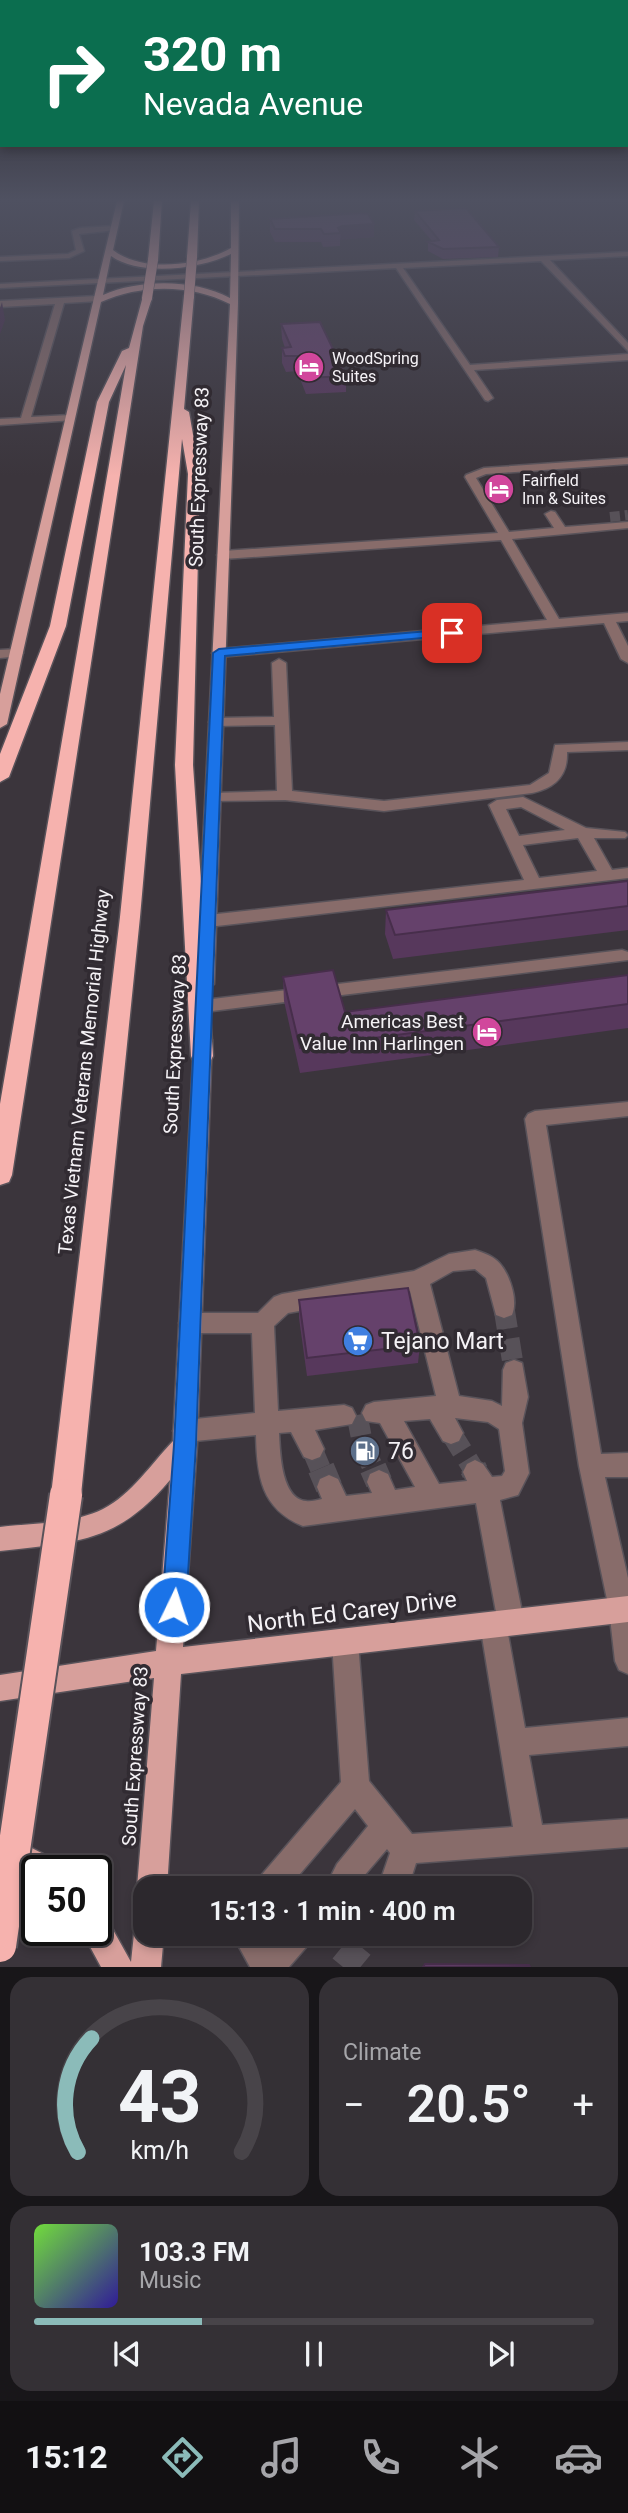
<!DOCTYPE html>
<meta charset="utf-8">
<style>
body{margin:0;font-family:Roboto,sans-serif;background:#343035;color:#f1f3f6;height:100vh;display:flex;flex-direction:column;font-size:26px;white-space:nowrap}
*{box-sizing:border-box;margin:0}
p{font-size:23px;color:#a6a6aa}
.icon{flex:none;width:38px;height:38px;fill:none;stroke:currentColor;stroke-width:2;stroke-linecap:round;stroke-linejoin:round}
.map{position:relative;height:1967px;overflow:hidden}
.panel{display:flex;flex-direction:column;gap:10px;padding:10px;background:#181619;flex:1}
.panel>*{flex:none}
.banner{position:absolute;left:0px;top:0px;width:628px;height:147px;box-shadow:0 4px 10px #0003,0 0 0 2px #484449;background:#0b6e4f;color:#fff;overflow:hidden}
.speed{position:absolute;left:21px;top:1855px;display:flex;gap:14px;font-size:35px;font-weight:700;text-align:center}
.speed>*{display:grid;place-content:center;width:91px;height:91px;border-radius:50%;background:#2c282d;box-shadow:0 4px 10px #0003,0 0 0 2px #484449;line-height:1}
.speed .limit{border:4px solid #111;border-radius:10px;background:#fff;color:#111}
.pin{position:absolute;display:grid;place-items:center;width:60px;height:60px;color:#fff;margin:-30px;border-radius:14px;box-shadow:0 4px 10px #0006}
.me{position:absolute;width:77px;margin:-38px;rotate:4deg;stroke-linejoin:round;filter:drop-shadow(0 0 5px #0008)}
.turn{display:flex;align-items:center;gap:24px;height:147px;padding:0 28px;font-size:32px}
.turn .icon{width:91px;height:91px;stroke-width:2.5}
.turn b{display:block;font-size:49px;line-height:60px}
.big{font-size:52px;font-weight:600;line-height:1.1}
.panel .card{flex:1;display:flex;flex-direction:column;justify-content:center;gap:10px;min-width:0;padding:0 24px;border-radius:21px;background:#343035}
.panel .dial{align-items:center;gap:0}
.dial svg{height:182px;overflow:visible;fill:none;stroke:#484449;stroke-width:7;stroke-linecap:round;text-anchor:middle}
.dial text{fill:#f1f3f6;stroke:none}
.song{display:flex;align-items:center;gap:21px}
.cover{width:84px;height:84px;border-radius:10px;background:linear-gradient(135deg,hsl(100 70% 55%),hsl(250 70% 35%))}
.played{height:7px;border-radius:4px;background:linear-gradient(90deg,#8bbbb9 30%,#484449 30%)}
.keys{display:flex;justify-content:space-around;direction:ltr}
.heat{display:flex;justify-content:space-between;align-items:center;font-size:38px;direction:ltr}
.panel .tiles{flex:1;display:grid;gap:10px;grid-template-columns:1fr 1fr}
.card:last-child{grid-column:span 2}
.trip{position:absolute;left:133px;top:1876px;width:399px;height:70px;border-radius:21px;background:#2c282d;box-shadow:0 4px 10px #0003,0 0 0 2px #484449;font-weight:600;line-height:70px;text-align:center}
.dock{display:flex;height:112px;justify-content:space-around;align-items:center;background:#121012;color:#a6a6aa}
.dock .icon{width:49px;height:49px}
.dock .selected{color:#8bbbb9}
.dock b{font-size:32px;color:#f1f3f6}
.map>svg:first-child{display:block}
</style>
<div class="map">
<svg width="628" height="1967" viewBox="0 0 628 1967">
<rect width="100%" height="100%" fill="#3b353c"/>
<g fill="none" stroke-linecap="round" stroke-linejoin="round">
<path stroke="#575158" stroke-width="10" stroke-dasharray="10 5" stroke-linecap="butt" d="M610 517 628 515"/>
<path stroke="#575158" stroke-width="21" stroke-dasharray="21 10" stroke-linecap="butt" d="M504 1308 514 1370
M357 1415 363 1446 374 1470
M451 1433 474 1470
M312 1449 321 1470"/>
<path stroke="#575158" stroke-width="27" stroke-dasharray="27 13" stroke-linecap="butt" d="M321 1468 329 1487
M373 1468 379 1482
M473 1468 475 1472
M343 1967 370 1934"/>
<g stroke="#59535a" stroke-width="3">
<path id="minor" d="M113 226 116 230 79 234 84 251 69 258 0 261V257L68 254 76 250 72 231 80 228Z
M628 252V256L550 260 628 343V351L541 261 403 268 470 365 628 354V360L474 370 493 398 488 401 485 400 396 268 0 288V284Z
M96 296 99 301 64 303 31 417 70 415 74 416V420L0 425V419L21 418 55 304 0 307V301Z
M628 458V464L486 474 476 478 509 532 554 528 545 514 551 511 555 512 565 527 628 522V528L512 539 559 619 628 613V621L616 622 628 646V663L621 659 604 623 219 657 212 653 219 649 547 620 501 540 223 559 217 555 223 551 498 533 465 477 466 475 484 468Z
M16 649 23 653 21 656 0 658V650Z
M279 659 286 663 292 791 384 801 530 785 549 773 555 745 628 742V750L567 752C568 776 555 788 532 793L384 811 285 800 209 801 206 798 214 793 277 791 275 725 216 726 209 722 216 718 274 717 272 663Z
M523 797 586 828 625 832 628 835 625 838H594L612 870 628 868V878L208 927 200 921 208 915 524 880 489 805 497 800ZM521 807 565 830 519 836 506 809ZM578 838 597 871 539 878 523 845Z
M622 950 628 952V960L204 1012 195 1006 204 1000Z
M628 1102V1116L546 1125 601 1454 628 1453V1477H605L628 1578V1674L619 1670 615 1661 609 1609 579 1466 525 1119 528 1114 535 1111Z
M475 1250C481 1252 487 1254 492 1257 508 1266 519 1299 512 1315L504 1318 496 1315 486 1278 475 1269 453 1271 430 1284 459 1396 492 1401 502 1406 503 1370 506 1363 514 1360 522 1363 528 1397 522 1423 529 1473 518 1495 500 1500 524 1622 520 1631 508 1634 525 1728 628 1718V1746L529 1755 542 1825 628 1819V1847L416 1863 408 1888H378L390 1853 387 1849 357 1884 346 1888 337 1884 332 1874 337 1864 368 1826 355 1809 288 1888H254L259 1878 341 1782 332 1642 336 1633 345 1629 354 1633 358 1642 369 1781 412 1834 513 1827 480 1624 484 1615 496 1612 476 1503 303 1526C261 1509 257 1476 256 1435L185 1442 177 1439 173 1431 177 1423 185 1420 255 1413 252 1333H190L182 1330 179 1323 182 1316 190 1313H258L274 1297 282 1294 414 1271 449 1254ZM410 1291 436 1396 374 1402 366 1405 362 1413 366 1421 380 1423 415 1487 395 1490 388 1474 379 1470 370 1474 367 1482 372 1493 346 1496 338 1479 329 1475 320 1479 317 1487 322 1499C317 1500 310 1502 306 1501 281 1499 280 1451 279 1433L291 1432 304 1457 312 1460 320 1457 324 1449 315 1430 352 1424 356 1416 352 1408 344 1405 278 1411 274 1326 288 1313ZM455 1418 488 1422 499 1429 505 1471 502 1476 492 1477 483 1464 475 1460 467 1464 463 1472 467 1481 439 1484 404 1421 430 1419 443 1441 451 1444 459 1441 463 1433Z
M232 1934H264L270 1943 277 1934H312L308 1945 289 1967H250Z"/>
</g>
<g stroke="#59535a" stroke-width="3">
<path id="major" d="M117 201H124L113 250C142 273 200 266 231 248V201H239L238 303 214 984 205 990 196 984 230 304C191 284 141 284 101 302L7 724 0 728V694ZM231 254 230 298C194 279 140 279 103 295L111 256C141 277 200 269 231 254Z
M203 1033 209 1035 212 1040 197 1445 183 1647 628 1596V1622L181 1674 167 1888H145V1900L142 1898 137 1888 154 1678 0 1701V1675L156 1651 170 1480C117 1543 77 1542 0 1551V1527C33 1523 73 1524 103 1509 132 1494 151 1464 173 1441L194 1040 197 1035Z
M26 1845 57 1861 62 1871H37V1881C24 1875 13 1879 0 1873V1851Z
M96 1915 107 1919 131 1962 134 1934 138 1923 145 1920V1934H164L161 1967H101L81 1930H96Z"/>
</g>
<g stroke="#59535a" stroke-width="3">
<path id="highway" d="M154 201H162L158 260 153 263 148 260Z
M191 201H199L197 257 192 260 187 257Z
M189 293 194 296 184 409 189 412 200 474 193 765 213 1056 210 1062H194L191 1056 175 765 188 474 182 439 140 917 81 1495 76 1505 66 1509 56 1505 51 1495 120 917 184 296Z
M143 296 152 298 143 326 12 1175 9 1182 0 1185V1104L126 365 109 402 66 626 9 777 0 782V754L50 626 97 402 122 351 129 348Z"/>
</g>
<use href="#minor" fill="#886c6a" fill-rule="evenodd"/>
<use href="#major" fill="#d79f9b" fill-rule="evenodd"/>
<use href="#highway" fill="#f6b2ae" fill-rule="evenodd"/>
<g stroke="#59535a" stroke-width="11" stroke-linecap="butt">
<path id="highway-bridge-far1" d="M189 296 192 257
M147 298 153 260"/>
</g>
<g stroke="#59535a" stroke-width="36" stroke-linecap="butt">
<path id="highway-bridge" d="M0 1946 66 1495"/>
</g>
<use href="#highway-bridge-far1" stroke="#f6b2ae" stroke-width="10"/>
<use href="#highway-bridge" stroke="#f6b2ae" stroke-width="32"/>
</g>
<path fill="#57385c" d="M415 211 499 247 498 257 443 259 428 251V242L432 241 414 220Z
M270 219 374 224V237L342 239 340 240V246L323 247 321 242H275L270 232Z
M281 324 346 376V392L306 394 297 371 286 372 282 363V348H285L282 339Z
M628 881V930L393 959 385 934 386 910Z
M628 975V1028L300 1073 284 1001 283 977 345 1012Z
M299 1300 420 1345 418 1363 307 1376 299 1318Z"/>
<path fill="#472e4b" d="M374 224V237L340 240 341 233 338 228 342 226Z
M2 302 5 320 0 334V308Z"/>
<path fill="#65416b" stroke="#472e4b" stroke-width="2" d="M466 208 499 247 443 249 428 242 439 240 415 211Z
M362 213 368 214 374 224 342 226 338 228 341 233 324 234 321 229H275L270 219Z
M320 322 346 376 306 378 297 356H285L282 348 291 347 281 324Z
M628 881V906L395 935 386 910Z
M333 970 345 1012 628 975V1004L300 1048 283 977Z
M408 1288 420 1345 307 1358 299 1300Z
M425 1964 529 1965 530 1967H423Z"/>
<linearGradient id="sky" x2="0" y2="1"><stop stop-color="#201d21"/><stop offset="0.42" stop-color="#4f5161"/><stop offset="1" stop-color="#4f5161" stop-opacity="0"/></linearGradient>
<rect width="628" height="476" fill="url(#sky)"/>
<path fill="#1a73e8" stroke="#114b97" stroke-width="2" d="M452 629 458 633 456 635 225 656 196 1445 186 1607 182 1616 174 1619 165 1616 162 1607 174 1445 213 653 219 649Z"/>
<defs>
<g id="hotel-disc" transform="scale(1.575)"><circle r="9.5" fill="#d1479c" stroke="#312b32"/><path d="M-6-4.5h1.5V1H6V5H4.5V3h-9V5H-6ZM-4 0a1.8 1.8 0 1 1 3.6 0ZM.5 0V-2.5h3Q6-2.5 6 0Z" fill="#fff"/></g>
<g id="supermarket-disc" transform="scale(1.575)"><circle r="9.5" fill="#3f7fe0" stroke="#312b32"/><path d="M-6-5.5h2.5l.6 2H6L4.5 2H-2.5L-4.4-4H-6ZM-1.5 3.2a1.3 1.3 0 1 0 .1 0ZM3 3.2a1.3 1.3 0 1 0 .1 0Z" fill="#fff"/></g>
<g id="fuel-disc" transform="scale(1.575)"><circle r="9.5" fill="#5c6f8a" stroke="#312b32"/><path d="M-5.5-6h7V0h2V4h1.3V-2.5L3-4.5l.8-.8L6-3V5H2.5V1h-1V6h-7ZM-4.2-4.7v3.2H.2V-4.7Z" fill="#fff"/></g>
</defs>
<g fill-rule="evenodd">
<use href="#hotel-disc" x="309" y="367"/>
<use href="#hotel-disc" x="499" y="489"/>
<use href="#hotel-disc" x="487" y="1032"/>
<use href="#supermarket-disc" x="358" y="1341"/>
<use href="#fuel-disc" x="365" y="1451"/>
</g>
<g text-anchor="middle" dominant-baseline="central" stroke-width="7" stroke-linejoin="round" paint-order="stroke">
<g font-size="16" fill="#f5f2f6" stroke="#312b32" text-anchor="start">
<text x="332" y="358">WoodSpring<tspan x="332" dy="18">Suites</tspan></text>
<text x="522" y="480">Fairfield<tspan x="522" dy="18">Inn &amp; Suites</tspan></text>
</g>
<g font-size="19" fill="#f5f2f6" stroke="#312b32">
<text transform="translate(199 477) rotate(-88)">South Expressway 83</text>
<text transform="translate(175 1044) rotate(-87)">South Expressway 83</text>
<text transform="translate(84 1072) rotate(-84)">Texas Vietnam Veterans Memorial Highway</text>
<text transform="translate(135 1756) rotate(-86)">South Expressway 83</text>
</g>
<g font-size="19" fill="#f5f2f6" stroke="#312b32" text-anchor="end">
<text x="464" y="1021">Americas Best<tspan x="464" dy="22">Value Inn Harlingen</tspan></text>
</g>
<g font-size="23" fill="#f5f2f6" stroke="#312b32" text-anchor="start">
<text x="381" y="1341">Tejano Mart</text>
<text x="388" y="1451">76</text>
</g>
<g font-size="23" fill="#f5f2f6" stroke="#312b32">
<text transform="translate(352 1612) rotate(-7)">North Ed Carey Drive</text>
</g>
</g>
</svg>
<div class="speed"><div class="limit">50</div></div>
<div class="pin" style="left:452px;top:633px;background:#d93025"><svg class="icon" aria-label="arrive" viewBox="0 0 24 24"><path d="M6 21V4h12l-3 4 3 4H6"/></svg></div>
<svg class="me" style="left:174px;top:1607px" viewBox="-20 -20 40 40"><circle r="17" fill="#1a73e8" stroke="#fff" stroke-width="3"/><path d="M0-11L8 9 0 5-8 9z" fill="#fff"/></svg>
<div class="trip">15:13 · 1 min · 400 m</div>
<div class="banner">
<div class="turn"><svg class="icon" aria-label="right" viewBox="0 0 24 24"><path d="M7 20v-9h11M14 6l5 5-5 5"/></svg><div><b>320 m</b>Nevada Avenue</div></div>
</div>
</div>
<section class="panel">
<div class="tiles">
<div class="card dial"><svg viewBox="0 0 100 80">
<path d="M14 69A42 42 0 1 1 86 69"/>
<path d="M14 69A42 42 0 0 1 20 19" stroke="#8bbbb9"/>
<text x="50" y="56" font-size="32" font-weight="700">43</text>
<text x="50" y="72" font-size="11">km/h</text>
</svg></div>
<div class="card"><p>Climate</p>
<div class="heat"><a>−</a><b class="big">20.5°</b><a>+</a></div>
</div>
<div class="card">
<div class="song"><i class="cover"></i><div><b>103.3 FM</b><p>Music</p></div></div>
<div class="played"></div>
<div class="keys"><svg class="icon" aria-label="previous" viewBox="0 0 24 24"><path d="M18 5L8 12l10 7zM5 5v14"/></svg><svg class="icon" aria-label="pause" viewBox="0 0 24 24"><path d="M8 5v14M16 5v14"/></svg><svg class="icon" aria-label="next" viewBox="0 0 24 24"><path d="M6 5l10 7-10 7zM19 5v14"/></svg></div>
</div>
</div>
</section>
<nav class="dock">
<b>15:12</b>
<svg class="icon selected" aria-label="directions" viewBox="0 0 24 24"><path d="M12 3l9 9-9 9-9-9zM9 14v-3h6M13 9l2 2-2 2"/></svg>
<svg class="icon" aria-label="music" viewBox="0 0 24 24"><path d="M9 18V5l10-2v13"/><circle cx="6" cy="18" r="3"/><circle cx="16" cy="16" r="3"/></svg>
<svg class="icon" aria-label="phone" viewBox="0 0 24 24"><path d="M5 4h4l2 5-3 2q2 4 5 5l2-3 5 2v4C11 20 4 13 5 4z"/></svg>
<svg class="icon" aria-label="climate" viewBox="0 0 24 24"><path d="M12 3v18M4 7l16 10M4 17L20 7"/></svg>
<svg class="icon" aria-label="car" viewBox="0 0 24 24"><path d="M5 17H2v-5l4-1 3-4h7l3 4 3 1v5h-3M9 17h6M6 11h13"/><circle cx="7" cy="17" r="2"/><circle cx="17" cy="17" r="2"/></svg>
</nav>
